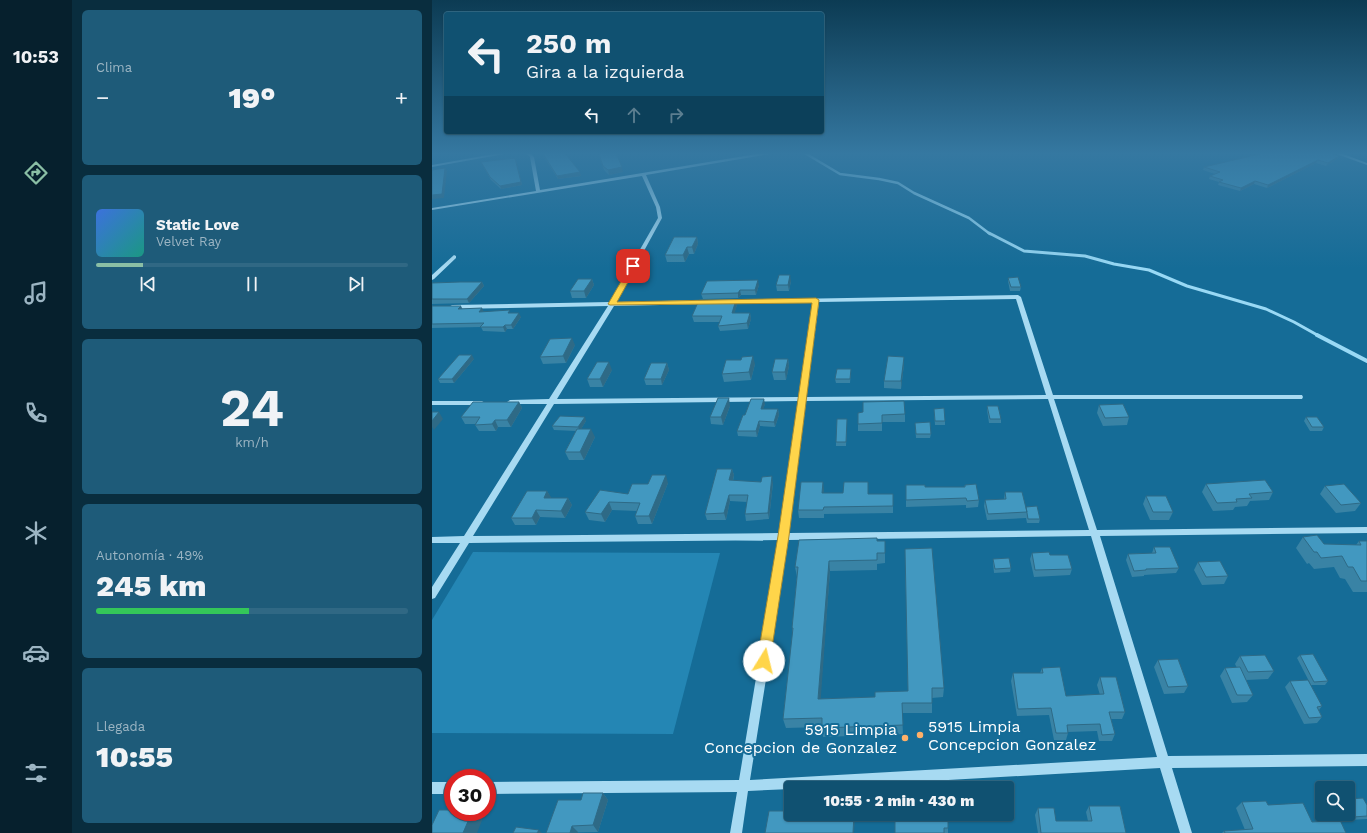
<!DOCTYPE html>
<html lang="es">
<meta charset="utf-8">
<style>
body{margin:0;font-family:"Work Sans",sans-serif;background:#1e5b79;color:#f1f3f6;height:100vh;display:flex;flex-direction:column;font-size:15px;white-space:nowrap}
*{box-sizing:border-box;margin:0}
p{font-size:13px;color:#9cb5c3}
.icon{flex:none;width:22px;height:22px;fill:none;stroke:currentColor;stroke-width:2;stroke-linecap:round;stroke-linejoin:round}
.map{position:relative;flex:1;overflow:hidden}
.details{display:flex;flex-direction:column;gap:10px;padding:10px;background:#092d3e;width:360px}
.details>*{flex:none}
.guide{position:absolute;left:12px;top:12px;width:380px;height:122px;border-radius:4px;box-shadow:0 1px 3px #0004,0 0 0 1px #306884;background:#105171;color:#f1f3f6;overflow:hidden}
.controls{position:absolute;left:883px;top:781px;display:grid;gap:8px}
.controls a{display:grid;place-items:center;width:40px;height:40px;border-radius:4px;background:#105171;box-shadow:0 1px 3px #0004,0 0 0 1px #306884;font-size:20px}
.speed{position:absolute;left:12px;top:769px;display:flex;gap:8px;font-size:20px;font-weight:700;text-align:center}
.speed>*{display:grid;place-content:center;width:52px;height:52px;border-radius:50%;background:#105171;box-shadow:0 1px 3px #0004,0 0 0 1px #306884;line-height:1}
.speed .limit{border:6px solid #d22;background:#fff;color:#111}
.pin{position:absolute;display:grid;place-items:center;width:34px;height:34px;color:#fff;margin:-17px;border-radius:8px;box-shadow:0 2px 6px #0006}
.me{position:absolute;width:44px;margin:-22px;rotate:9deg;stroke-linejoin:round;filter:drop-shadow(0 0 3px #0008)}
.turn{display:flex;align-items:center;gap:14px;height:84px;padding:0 16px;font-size:18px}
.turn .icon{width:52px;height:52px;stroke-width:2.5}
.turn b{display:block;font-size:28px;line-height:34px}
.lanes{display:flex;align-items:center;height:38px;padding:0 16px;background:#0003;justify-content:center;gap:20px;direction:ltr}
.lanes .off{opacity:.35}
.big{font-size:30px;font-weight:800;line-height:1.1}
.details .card{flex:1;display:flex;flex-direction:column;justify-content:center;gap:6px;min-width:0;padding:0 14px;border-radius:6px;background:#1e5b79}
.details .dial{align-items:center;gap:0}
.dial b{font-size:52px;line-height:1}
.song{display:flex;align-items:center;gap:12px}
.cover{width:48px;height:48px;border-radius:6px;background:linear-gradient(135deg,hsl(220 70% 55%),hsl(170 70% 35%))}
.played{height:4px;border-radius:2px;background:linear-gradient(90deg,#8abfa5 15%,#306884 15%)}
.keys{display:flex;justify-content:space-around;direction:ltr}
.heat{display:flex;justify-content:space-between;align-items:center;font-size:22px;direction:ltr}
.charge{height:6px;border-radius:3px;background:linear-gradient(90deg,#34c759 49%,#306884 0)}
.trip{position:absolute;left:352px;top:781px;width:230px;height:40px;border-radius:4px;background:#105171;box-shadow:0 1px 3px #0004,0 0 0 1px #306884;font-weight:800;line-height:40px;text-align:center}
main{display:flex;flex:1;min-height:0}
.tabs{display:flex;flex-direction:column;width:72px;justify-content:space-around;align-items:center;background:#06202d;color:#9cb5c3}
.tabs .icon{width:28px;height:28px}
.tabs .current{color:#8abfa5}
.tabs b{font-size:18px;color:#f1f3f6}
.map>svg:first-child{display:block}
</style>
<main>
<nav class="tabs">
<b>10:53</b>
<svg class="icon current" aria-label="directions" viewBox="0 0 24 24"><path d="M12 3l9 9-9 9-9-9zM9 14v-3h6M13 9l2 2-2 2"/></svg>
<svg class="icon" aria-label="music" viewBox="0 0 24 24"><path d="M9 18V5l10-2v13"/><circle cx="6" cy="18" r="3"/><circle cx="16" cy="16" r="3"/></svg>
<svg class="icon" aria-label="phone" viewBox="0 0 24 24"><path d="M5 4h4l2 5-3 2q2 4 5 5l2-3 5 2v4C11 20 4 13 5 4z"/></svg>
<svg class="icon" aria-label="climate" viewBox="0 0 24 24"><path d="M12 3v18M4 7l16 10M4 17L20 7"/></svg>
<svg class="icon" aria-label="car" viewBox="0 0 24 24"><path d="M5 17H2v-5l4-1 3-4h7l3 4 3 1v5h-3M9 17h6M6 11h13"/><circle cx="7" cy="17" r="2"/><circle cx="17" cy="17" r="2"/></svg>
<svg class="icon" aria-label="filters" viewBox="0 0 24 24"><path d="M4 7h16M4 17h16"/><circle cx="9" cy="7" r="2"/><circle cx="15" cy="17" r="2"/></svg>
</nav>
<section class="details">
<div class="card"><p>Clima</p>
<div class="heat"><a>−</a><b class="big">19°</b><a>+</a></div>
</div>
<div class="card">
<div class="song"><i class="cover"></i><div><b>Static Love</b><p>Velvet Ray</p></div></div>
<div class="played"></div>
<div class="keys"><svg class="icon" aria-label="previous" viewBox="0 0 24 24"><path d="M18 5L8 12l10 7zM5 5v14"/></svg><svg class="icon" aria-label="pause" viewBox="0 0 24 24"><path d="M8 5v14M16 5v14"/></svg><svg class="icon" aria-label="next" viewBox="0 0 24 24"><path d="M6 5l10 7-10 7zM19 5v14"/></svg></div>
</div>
<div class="card dial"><b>24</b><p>km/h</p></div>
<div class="card"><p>Autonomía · 49%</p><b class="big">245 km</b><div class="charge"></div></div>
<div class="card"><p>Llegada</p><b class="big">10:55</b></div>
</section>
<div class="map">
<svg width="935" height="833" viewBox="0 0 935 833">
<rect width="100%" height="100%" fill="#156c97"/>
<path fill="#2486b4" d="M41 552 288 553 241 734 0 733V620Z"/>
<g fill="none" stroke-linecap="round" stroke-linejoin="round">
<path stroke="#99d9f5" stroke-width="2.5" d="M371 152 408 174 447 179 466 183 482 193 537 218 558 234"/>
<path stroke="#99d9f5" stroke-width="3" d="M557 233 592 251 653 256 682 264 717 270 755 286 834 309 862 322 887 336"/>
<path stroke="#99d9f5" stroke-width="4" d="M885 335 935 361"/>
<path fill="#a7daf2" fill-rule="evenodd" d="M73 152H84L0 167V165Z
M88 152 98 153 102 157 108 190 337 152H349L214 175 228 207 230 218 184 302 274 300 277 302 274 304 182 306 125 399 367 397 381 302 292 303 291 302 294 300 586 295 589 297 621 395H870L871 397 870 399H622L665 530 935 527V533L668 536 736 756 935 754V766L740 768 760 833H748L728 768 376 788H359V789L316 791 310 833H298L305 792 55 794V782L307 780 347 540 37 543 3 598 0 599V587L28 543H0V537L32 536 115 404H78L75 402 78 400 117 399 176 306 20 309 17 307 20 305 178 302 226 218 224 207 210 176 0 210V208L104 191 98 157 96 155ZM584 299 614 395 374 397 387 302ZM616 399 657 530 357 533 374 401ZM367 401 348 533 41 536 122 404ZM659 536 725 757 318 780 356 540Z
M899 152H906L935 163V165Z
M22 255 24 256V258L2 279 0 280V275Z
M0 401H50L53 403 50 405H0Z
M0 782H21V794H0Z"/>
</g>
<path fill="#3983a5" d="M109 152H132L149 176 126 179Z
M166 152 191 172 177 175 172 170Z
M907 156 905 159 894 166 884 163 835 188 822 184 808 191 786 185 787 182 777 179 778 176 783 174 771 170 772 167Z
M84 161 90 185 69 189 59 180 49 162Z
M265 237 266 244 262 254H257L253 262H235L233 255Z
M576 278 589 287 588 291H578L576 281Z
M160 279 162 285 154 298H140L138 291Z
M359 281 357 291H345L344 285Z
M50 282 52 286 37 303 0 304V283Z
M327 285 324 295H309L306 298 271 299 269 294Z
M305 305 302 313H318L319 319 316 329 288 331 286 326 288 322H262L260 316Z
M0 306 52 312 79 313 89 317 81 329H75L73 332 51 331 49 327 0 328Z
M143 345 134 363 111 364 108 357Z
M42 359 22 383H8L6 379Z
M356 359 357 366 354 380H342L340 372Z
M235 363 237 370 230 385H214L212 379Z
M323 364 319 380 292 382 290 374Z
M472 364 469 389 452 388V381Z
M419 369 418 383H404L403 379Z
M180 370 171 387H158L155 379Z
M87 402 90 408 79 427H66L64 431H47L43 425 44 424H33L29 417Z
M333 404 331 409H346L347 415 343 427 328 426 325 437 306 436 305 431 313 415Z
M667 405 697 417 695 425 671 426 665 413Z
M298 406 291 425 279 424 278 417Z
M555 406 569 419V423H557L555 410Z
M502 409 513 421V425H503Z
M431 412 473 414V422H450V431H426V424Z
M874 417 892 427 890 431H878L872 421Z
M415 419 414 446H404V442Z
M154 421 149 429 163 437 152 460H137L133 452 144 431 122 430 120 426Z
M483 423 499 434 498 438H484Z
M300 469 302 475 301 481 341 483 337 519 314 521 313 514 315 502 298 501 294 520H275L273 514Z
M236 483 220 524H206L203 516 205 511 180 510 173 522 157 520 153 512 196 494 216 484Z
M774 484 841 492 837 500 818 501 815 506 803 507 801 510 781 511 770 492Z
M474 485 493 487H532L533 485 547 500 546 507 534 508V505L474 507Z
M893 486 929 503 923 511 904 513 888 494Z
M392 489 391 493 436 494H461V513L392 514V518H367L366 510Z
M115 491 119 498H136L140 505 133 518 108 517 104 525H83L79 518Z
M573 492 594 507 608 519 607 523H595L594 518 555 520 552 506 553 500 572 499Z
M714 496 741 512 737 520H718L711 504Z
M871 537 892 544 924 545 927 541H935V592H921L913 579 908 578 902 567 882 569 877 563 875 564 864 548Z
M445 541H453V563L445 564V570L398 571 388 699 443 697 476 691 473 549 512 688 511 697 500 698V713H470L471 734 391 737 390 727 354 728 351 719 361 634 360 628 365 577 363 567Z
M722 547 747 568 744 573 712 575V576L700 577 694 560 696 554 720 553Z
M600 553 618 555 640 569 638 575 602 577 598 559Z
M561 559 579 568 578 572 562 573 561 563Z
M766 562 796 576 792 584 770 585 762 570Z
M868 655 896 681 893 685H879L865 658Z
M808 656 842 671 836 679 814 680 821 695 815 702 800 703 788 676 793 668H805L803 664Z
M726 660 756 686 752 693 732 694 722 667Z
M610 668 634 696 668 695 665 685 668 677 693 712 690 719H679L683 734 680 741H667L665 731 636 732V733L634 740H622L617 715 585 716 579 681 581 673H608Z
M858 681 890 706 887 710 890 717 885 723 872 724 853 687Z
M171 793 176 800 166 832 114 833 149 800Z
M916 799 935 805V819L917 820 914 814H916Z
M810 802 836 805 880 822 914 833H790L792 831 813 830 804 808Z
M657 806 694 833H606L603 815 606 808 624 821H656L654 812Z
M463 814 516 828V833H463Z"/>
<path fill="#2e6a86" d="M907 156 905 159 894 166 896 163Z
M83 158 90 185 69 189 68 186Z
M886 160 884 163 835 188 836 185Z
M190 167 191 172 177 175 176 170Z
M13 168 15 171 12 198 0 199V195Z
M148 172 149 176 126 179 125 176Z
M823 181 822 184 808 191 809 188Z
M265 237 266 244 262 254 260 247Z
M255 247 257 254 253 262 251 255Z
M358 275 359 281 357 291 356 285Z
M160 279 162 285 154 298 152 291Z
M326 280 327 285 324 295 323 290Z
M50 282 52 286 37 303 35 299Z
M308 290 309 295 306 298V293Z
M304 300 305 305 301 319 300 313Z
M29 306 31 310 26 309Z
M50 308 52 312H47Z
M87 313 89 317 81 329 79 325Z
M318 313 319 319 316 329 315 323Z
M73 325 75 329 73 332 71 327Z
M140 338 143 345 134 363 131 356Z
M40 355 42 359 22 383 20 379Z
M321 356 323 364 319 380 317 372Z
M472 357V364L469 389V381Z
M356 359 357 366 354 380 353 372Z
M177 362 180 370 171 387 168 379Z
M235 363 237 370 230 385 229 379Z
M297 398 298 406 291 425 289 417Z
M332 399 333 404 330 414 329 409Z
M87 402 90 408 79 427 75 420Z
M346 409 347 415 343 427 342 422Z
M7 412 11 419 2 430 0 427V421Z
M153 417 154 421 148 431 146 427Z
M63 420 66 427 64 431 60 424Z
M327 421 328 426 325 437 324 431Z
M159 429 163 437 152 460 148 452Z
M300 469 302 475 299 487 297 480Z
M234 475 236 483 220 524 217 516Z
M340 476 341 483 337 519 336 513Z
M391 482 392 489 391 501 390 493Z
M115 491 119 497 115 505 112 498Z
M297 495 298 501 294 520 292 513Z
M136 498 140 505 133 518 129 511Z
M177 502 180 510 173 522 169 514Z
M104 510 108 517 104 525 100 518Z
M397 561 398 571 388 709 386 699Z
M171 793 176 800 166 832 161 825Z
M40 812H43L51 818 45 833H31Z
M422 814 423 818 422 833H421Z
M140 826 146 832V833H138Z
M107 830 110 833H105Z"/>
<path fill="#4298c0" stroke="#2e6a86" d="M110 152H132L148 172 125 176Z
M166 152H174L176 154 184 153 190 167 176 170 171 166Z
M836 152H896L907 156 896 163 886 160 836 185 823 181 809 188 787 182 791 180 778 176 788 172 772 167Z
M83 158 89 182 68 186 58 177 49 162Z
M13 168 10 194 0 195V170Z
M242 237H265L260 247H255L251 255H233Z
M347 275H358L356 285H344Z
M586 277 589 287H579L576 278Z
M146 279H160L152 291H138Z
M326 280 323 290H308L306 293 269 294 275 281Z
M28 282H50L35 299H0V283Z
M267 300H304L300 313H318L315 323 286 326 290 316H260Z
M0 306H29L26 309 50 308 47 312 78 310 76 313H87L79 325H73L71 327H48L52 323 0 324Z
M140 338 131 356 108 357 118 339Z
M27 355H40L20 379H6Z
M321 356 317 372 290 374 294 360H309L310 357Z
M456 356 472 357 469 381H452Z
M343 359H356L353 372H340Z
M165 362H177L168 379H155Z
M219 363H235L229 379H212Z
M405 369H419L418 379H403Z
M286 398H297L289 417H278Z
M319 399H332L329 409H346L342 422 327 421 324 431H305L311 415H313Z
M472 401 473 414 450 415V423L426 424V413L431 412V402Z
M41 402H87L75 420H63L60 424 43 425 48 417H29Z
M691 404 697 417 673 418 667 405Z
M555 406H566L569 419H558Z
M512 408 513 421H503L502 409Z
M0 412H7L0 421Z
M128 416 153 417 146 427 120 426Z
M874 417H885L892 427H880Z
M405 419H415L414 442H404Z
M498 422 499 434H484L483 423Z
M145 429H159L148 452H133Z
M285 469H300L297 480 329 482 330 477 340 476 336 513 313 514 316 495H297L292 513 273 514Z
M220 475H234L217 516H203L208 503 177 502 169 514 153 512 168 490 196 494 200 484H216Z
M833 480 841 492 817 494 820 498 804 499 805 502 785 503 774 484Z
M369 482H391L390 493H411L412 482H436V494H461V506L392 507 391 510H366Z
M544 484 547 500 535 501 534 498 474 500V485H493V487H533V485Z
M912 484 929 503 909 505 893 486Z
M95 491H115L112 498H136L129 511 104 510 100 518H79Z
M573 492H590L595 512 556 514 553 500 574 499Z
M714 496H734L741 512H721Z
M605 506 608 519H596L594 507Z
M885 535 892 544 929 545 927 541H935V581H929L921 567H916L910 556 889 558 885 552H882L871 537Z
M445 538V541H453V553H445V560L397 561 386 699 443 697V692L476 691 473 549 500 548 512 688H500V703H470L471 725 390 728V718L351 719 361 628H360L366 567H363L367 540Z
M722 547H738L747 568 714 569V570L702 571 696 554 724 553Z
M617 552 618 555H636L640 569 603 570 600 553Z
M577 558 579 568 563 569 561 559Z
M788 561 796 576 774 577 766 562Z
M881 654 896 681 882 682 868 655Z
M833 655 842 671 816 672 808 656Z
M746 659 756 686 736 687 726 660Z
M628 667 634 696 672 694 668 677H684L693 712H677L683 734 670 735 668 724 635 725 636 733H624L619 708 586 709 581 673H611L610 668Z
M808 667 821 695H805L793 668Z
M876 680 890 706 885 707 890 717 877 718 858 681Z
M151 793H171L161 825 140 826 138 833H114L126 800H149Z
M931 798 935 805V816L921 817 916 807V799Z
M834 801 836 805 871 803 880 822 908 820 914 833H793L792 831 821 829 810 802Z
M657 806H688L694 833H609L606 808H622L624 821H660Z
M7 810H21V812H40L31 833H0V825Z
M337 811H359V814H422L421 833H333Z
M463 814H516V828H512V833H463Z
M84 827 107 830 105 833H81Z"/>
<linearGradient id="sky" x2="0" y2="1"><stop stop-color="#0c3b53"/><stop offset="0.57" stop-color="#3578a1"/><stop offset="1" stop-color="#3578a1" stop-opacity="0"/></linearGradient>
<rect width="935" height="269" fill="url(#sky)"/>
<path fill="#ffd54a" stroke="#a68a30" d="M201 264 205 266 185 302 384 298 387 300 357 536 338 661 336 665 332 667 327 665 325 661 346 536 380 303 178 305 176 304 198 266Z"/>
<g fill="#ffb068" stroke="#156c97" stroke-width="1.5">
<circle cx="488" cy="735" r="4"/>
<circle cx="473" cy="738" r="4"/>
</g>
<g text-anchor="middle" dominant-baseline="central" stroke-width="4" stroke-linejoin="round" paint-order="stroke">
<g font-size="16" fill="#fff" stroke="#156c97" text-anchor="start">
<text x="496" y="726">5915 Limpia<tspan x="496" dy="18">Concepcion Gonzalez</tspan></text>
<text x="465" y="729" text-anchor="end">5915 Limpia<tspan x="465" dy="18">Concepcion de Gonzalez</tspan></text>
</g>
</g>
</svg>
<div class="controls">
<a><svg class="icon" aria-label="search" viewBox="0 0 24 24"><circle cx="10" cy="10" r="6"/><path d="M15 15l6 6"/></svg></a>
</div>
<div class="speed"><div class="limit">30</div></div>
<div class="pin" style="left:201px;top:266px;background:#d93025"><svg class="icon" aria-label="arrive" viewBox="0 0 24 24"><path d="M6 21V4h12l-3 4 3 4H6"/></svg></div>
<svg class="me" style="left:332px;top:661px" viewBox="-20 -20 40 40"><circle r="19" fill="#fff"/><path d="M0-13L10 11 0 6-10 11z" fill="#ffd54a"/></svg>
<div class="trip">10:55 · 2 min · 430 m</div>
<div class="guide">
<div class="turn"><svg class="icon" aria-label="left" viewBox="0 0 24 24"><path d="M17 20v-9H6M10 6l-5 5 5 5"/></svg><div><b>250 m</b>Gira a la izquierda</div></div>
<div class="lanes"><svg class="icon" aria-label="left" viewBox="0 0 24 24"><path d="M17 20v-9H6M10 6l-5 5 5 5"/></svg><svg class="icon off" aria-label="ahead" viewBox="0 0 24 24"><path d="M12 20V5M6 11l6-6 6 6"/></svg><svg class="icon off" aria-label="right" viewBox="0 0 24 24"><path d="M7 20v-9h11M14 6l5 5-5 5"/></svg></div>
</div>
</div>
</main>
